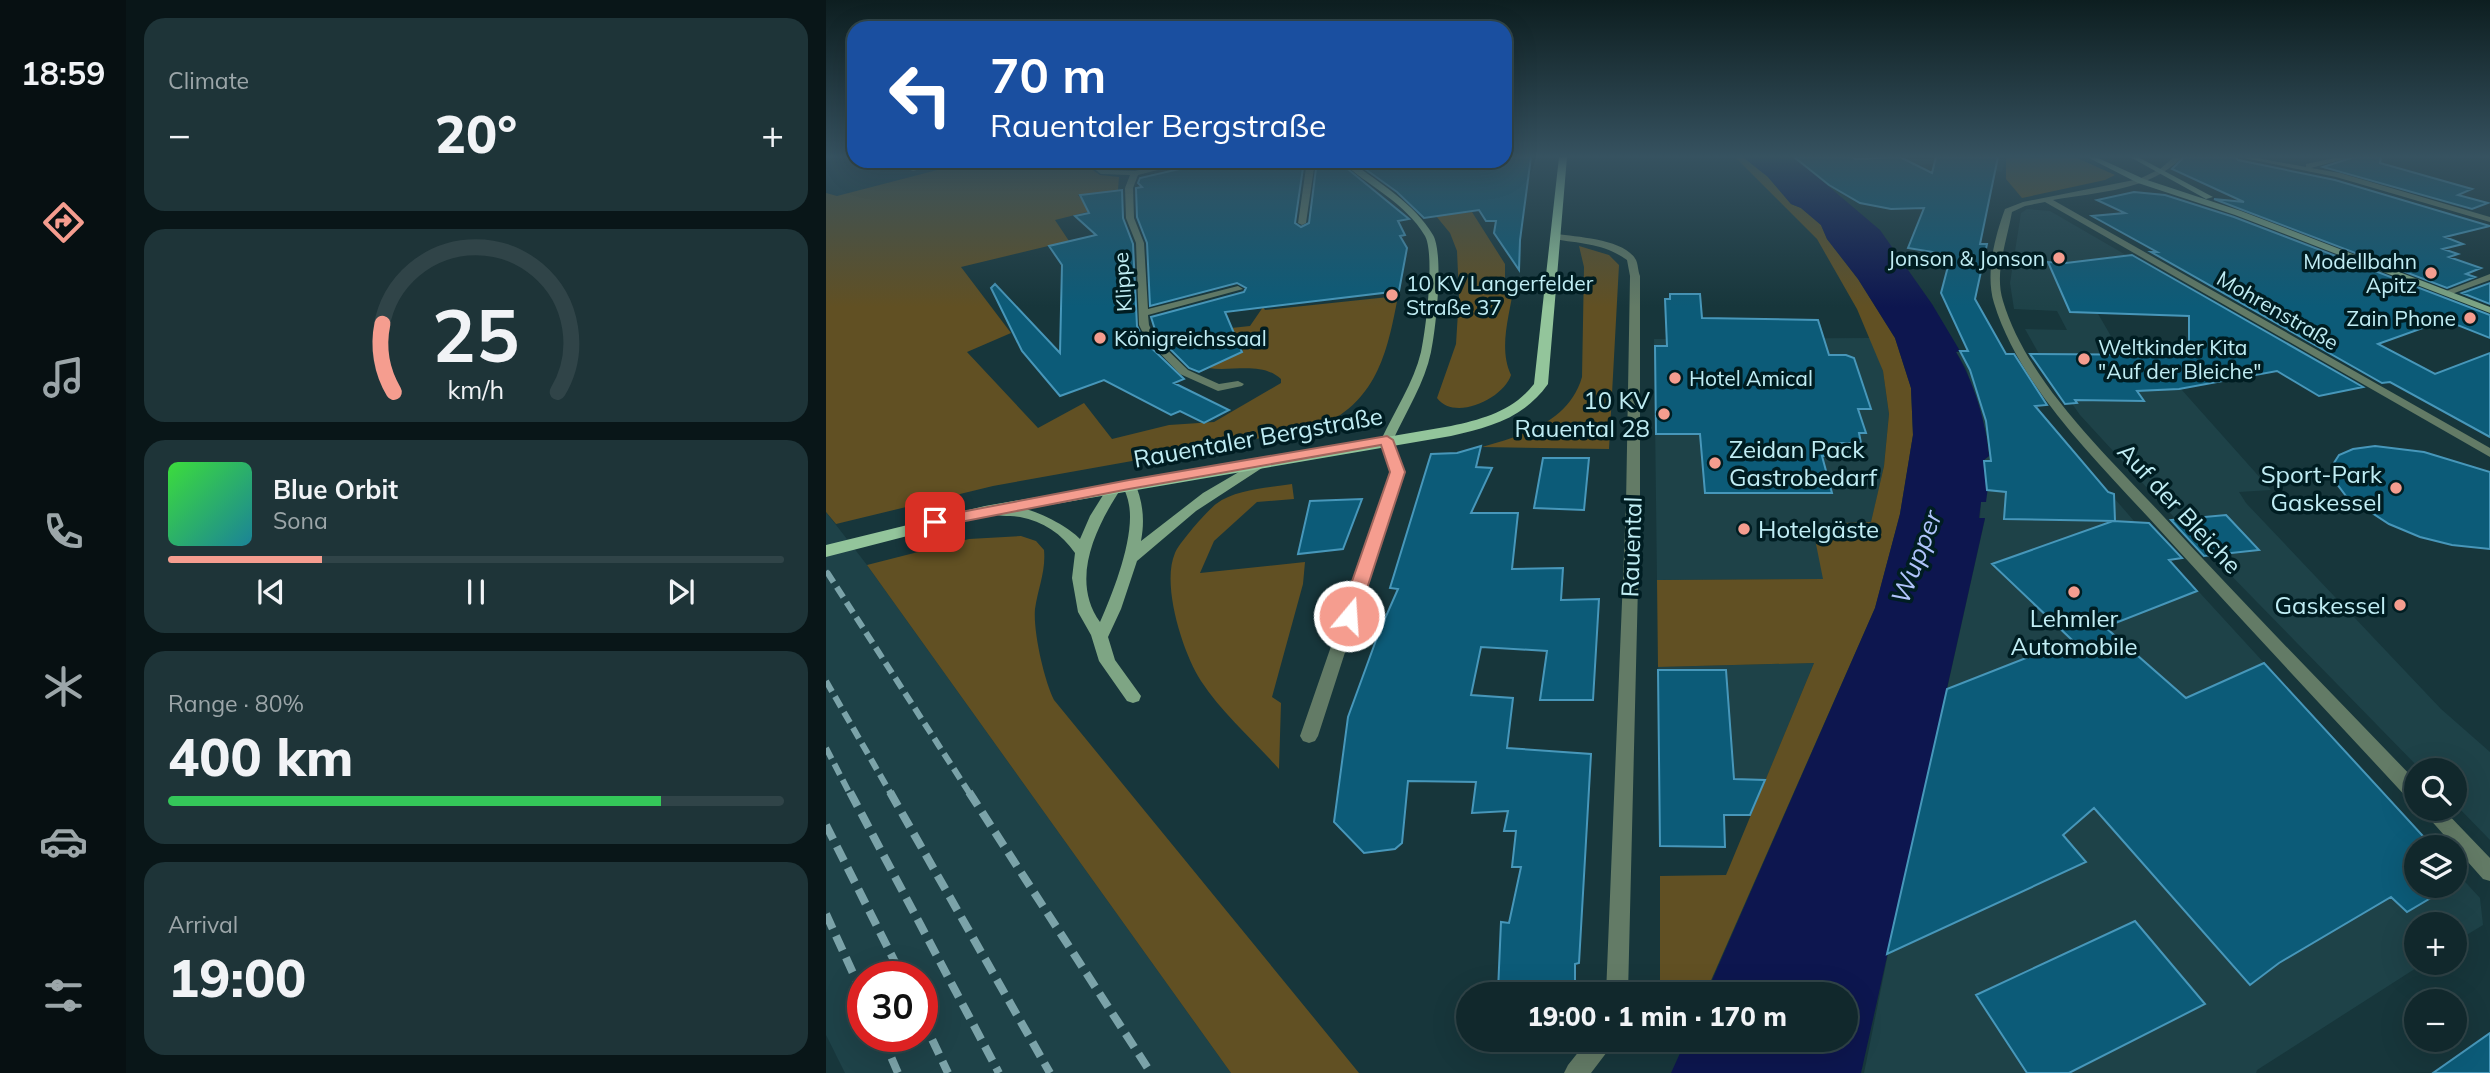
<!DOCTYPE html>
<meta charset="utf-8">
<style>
body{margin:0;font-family:Mulish,sans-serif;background:#1e3438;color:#f1f3f6;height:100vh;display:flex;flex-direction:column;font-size:26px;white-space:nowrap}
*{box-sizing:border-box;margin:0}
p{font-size:23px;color:#9ca6a9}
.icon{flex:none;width:38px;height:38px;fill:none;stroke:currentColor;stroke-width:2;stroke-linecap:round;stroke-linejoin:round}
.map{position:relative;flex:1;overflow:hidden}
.details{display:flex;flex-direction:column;gap:18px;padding:18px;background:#091618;width:700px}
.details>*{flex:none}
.guide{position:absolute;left:21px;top:21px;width:665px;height:147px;border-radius:21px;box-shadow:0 7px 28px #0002,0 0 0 2px #304448;background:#1a4fa0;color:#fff;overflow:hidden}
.fabs{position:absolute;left:1578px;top:758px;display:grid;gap:14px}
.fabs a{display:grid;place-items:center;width:63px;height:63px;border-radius:50%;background:#11282c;box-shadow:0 7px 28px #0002,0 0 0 2px #304448;font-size:35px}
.speed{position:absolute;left:21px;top:961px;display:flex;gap:14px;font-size:35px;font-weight:700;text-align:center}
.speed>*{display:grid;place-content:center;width:91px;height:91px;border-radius:50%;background:#11282c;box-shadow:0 7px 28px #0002,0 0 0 2px #304448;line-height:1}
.speed .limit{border:10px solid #d22;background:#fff;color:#111}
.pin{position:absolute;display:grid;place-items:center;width:60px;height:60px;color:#fff;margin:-30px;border-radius:14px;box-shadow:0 4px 10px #0006}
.me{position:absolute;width:77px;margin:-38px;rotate:18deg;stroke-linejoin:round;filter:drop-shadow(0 0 5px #0008)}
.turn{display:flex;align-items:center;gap:24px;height:147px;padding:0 28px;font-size:32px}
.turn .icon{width:91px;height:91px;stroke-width:2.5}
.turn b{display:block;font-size:49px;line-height:60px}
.big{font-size:52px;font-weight:800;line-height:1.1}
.details .tile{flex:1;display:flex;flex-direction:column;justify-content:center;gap:10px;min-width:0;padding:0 24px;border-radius:21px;background:#1e3438}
.details .dial{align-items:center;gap:0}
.dial svg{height:182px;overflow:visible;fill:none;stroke:#304448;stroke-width:7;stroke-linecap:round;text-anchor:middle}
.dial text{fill:#f1f3f6;stroke:none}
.song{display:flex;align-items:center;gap:21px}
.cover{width:84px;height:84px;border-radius:10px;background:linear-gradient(135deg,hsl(120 70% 55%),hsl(190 70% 35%))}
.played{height:7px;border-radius:4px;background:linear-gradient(90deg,#f59d8f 25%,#304448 25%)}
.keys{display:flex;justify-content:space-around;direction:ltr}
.heat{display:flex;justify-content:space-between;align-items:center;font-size:38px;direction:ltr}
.charge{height:10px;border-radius:5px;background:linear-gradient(90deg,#34c759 80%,#304448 0)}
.trip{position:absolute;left:630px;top:982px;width:402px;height:70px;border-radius:35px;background:#11282c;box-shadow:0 7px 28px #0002,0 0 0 2px #304448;font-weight:800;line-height:70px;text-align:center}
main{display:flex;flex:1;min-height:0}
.menu{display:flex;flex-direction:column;width:126px;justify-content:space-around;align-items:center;background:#071012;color:#9ca6a9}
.menu .icon{width:49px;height:49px}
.menu .on{color:#f59d8f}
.menu b{font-size:32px;color:#f1f3f6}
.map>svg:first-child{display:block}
</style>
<main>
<nav class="menu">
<b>18:59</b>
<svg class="icon on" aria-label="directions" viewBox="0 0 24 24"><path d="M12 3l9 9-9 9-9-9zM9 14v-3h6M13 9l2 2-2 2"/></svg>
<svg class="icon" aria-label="music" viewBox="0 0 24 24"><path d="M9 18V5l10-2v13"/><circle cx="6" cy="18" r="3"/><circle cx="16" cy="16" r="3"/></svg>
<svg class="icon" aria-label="phone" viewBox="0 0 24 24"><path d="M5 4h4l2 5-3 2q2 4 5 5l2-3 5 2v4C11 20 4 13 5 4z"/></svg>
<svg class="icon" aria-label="climate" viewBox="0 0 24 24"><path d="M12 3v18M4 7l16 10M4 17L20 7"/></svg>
<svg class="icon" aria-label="car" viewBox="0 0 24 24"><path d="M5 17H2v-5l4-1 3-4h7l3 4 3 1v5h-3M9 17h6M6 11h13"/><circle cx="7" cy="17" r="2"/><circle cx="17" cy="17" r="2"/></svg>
<svg class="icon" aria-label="filters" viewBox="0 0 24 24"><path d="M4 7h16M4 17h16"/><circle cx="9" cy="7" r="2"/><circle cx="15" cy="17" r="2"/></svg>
</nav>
<section class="details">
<div class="tile"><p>Climate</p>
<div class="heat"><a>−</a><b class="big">20°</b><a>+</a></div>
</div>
<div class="tile dial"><svg viewBox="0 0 100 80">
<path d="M14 69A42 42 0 1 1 86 69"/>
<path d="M14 69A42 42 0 0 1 9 39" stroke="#f59d8f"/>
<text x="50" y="56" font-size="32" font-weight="700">25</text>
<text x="50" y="72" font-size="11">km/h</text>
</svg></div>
<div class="tile">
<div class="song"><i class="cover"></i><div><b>Blue Orbit</b><p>Sona</p></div></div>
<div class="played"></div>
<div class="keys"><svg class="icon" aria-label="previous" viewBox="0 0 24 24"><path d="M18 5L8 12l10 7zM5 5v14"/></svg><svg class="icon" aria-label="pause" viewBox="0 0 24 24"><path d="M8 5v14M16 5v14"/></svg><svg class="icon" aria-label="next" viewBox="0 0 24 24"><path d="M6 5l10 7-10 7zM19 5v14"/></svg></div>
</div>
<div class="tile"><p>Range · 80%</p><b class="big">400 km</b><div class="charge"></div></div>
<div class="tile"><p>Arrival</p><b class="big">19:00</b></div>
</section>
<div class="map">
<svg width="1664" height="1073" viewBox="0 0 1664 1073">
<rect width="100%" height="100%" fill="#17363b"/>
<path fill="#1e4248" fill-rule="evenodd" d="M968 157H1180L1176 172 1103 164 998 180Z
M1201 209 1224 211 1300 255 1248 262 1271 312 1293 350 1325 390 1355 389 1445 490 1413 492 1420 503 1615 709 1664 752V840L1629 804V770H1595L1346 515 1254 415 1221 368 1199 329 1241 330 1231 311 1188 309 1184 283 1195 213Z
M1045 338 1057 371 1063 414 1058 466 1045 523 998 579 831 580 828 339Z
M1178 351 1218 417 1308 521 1607 847H1591V886H1629V871L1654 898 1657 925 1629 942V924H1591V962L1598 963 1431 1070 1430 1073H1038L1062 954 1159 519 1154 518 1155 502 1162 487 1158 460 1163 456 1162 440 1140 368 1130 352Z
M0 512 41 565 405 1073H19L0 1035ZM37 976H96V1036H37Z
M988 663 940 779H833L832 667Z"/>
<path fill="#615023" d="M1180 157H1249L1289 175 1279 180 1196 198 1180 179Z
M910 158H918L941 176 965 204 975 208 995 225 1001 239 1032 279 1069 338 1085 388 1087 435 1074 514 1049 608 879 994H839L834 991V876L900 875 988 663 832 667 831 580 997 579 986 524 1045 522 1058 466 1063 414 1057 371 1031 309 991 239Z
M146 161H253L274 175 293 177 292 190 252 195 265 211 229 220 243 241 135 267 185 333 141 352 212 428 258 403 286 439 343 425 388 422 455 383V379C435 361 406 372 382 368L417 351 405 328 424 326 437 307 439 310 572 296C561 355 550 403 490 428L167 486 10 524 0 512V193L11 196Z
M646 212 679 264V283L688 285C684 314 672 348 685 375 678 398 629 422 611 398L630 344 633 296 631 251 624 233 610 216Z
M753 246 783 255 793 265 783 449 656 447C697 435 743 422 756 377L758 267Z
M466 484 468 499 431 502 388 541 374 573 479 562 477 584 446 697 455 703 453 769C427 740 396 713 375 681 357 653 335 585 349 553 353 543 381 511 390 504 410 489 442 488 466 484Z
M195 536 210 541 218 550C220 571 212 588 209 609 207 631 218 680 228 700L533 1073H405L41 565 143 539Z"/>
<path fill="#0d164f" d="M917 157H968L1054 230 1106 304 1134 351 1130 352C1148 382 1160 422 1163 456L1158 460 1162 487 1160 502H1155L1153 518H1159L1035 1073H845L860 1040H1020V994H880L1049 608 1074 514 1087 435 1085 388 1069 338 1032 279 1001 239 995 225 975 208 965 204 942 177Z"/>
<path fill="#0c5b78" stroke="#4797ba" stroke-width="2" d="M680 157H705L694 240 693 270 668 233 670 221H660L653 210 598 218 571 192 528 161H679Z
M968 157H1026L1029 159 1074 157 1106 173 1110 157H1172L1154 244H1161L1149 299 1180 354H1188L1221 405 1209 406 1282 492 1288 494 1289 521 1178 519 1180 492 1161 490 1158 461H1165L1160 421 1144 370 1134 351H1142L1115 293 1125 255 1082 248 1098 208 1065 209 1034 203 1003 185Z
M1358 157H1410L1412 160 1509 180 1664 226 1619 237 1637 244 1617 249 1632 254 1623 257 1655 268 1640 274 1649 277 1621 288 1388 199 1418 202 1346 169Z
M1528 157H1555L1554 163 1646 189 1632 195 1662 203 1646 209 1497 167Z
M388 161H478L469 223 475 227 483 223 491 161H512L583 219 572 221 579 235 574 236 581 248 573 291 399 312 416 352 373 372 363 368 331 336 325 317 418 292 420 288 411 283 324 306 321 243 311 217 310 188 316 187 312 183 314 178Z
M296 190 297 218 307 244 311 326 318 341 358 379 348 383 403 410 378 423 354 411 345 415 278 380 234 396 196 351 165 288 169 284 234 353 236 265 223 246 270 235 249 216 263 213 254 195Z
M1308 192 1339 195 1408 217 1664 315V338L1619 320 1552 344 1609 374 1664 353V437L1564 382 1556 383 1325 252H1331L1266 216 1299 213 1271 200Z
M1306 255 1537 387 1493 396 1451 371 1353 389 1311 391 1318 401 1249 400 1251 403 1239 404 1204 354 1363 355V316L1244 312 1222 262 1240 263Z
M1664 283V304L1636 293Z
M844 294H874L876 318 992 320 1003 355H1020L1028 358 1045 409H1032L1040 433H1033L1035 443H1012L1016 456H996L1006 493H879L874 434H830L829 346H841L839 299H844Z
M655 446 650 467 666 468 645 513H692L686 569 737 568 735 600 773 599 767 700H714L721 651 655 647 645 695 687 698 681 748 765 754 753 963 749 964V984H740V994H702V988L672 991 675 922 683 923 695 867H686L690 831H678L682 811 646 813 650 782 582 781 576 843 569 849 538 853 508 822 522 717 553 632 572 589 564 588 605 454 631 453Z
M1549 446 1598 452 1664 472V549L1626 545 1594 537 1563 524 1520 496 1508 480 1506 466 1513 455 1527 449Z
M717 458H763L758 510 708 508Z
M536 499 517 549 472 554 484 501Z
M1400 515 1433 550 1378 556 1345 520Z
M1287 521 1323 523 1356 558 1343 560 1371 591 1279 627 1360 698 1438 663 1607 847H1591V886H1625L1581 912 1565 897 1453 963 1424 985 1268 808 1237 835 1260 862 1061 954 1121 689 1246 640 1166 564Z
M832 670H900L908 779 939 780 924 815H898L899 847 834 846Z
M1309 921 1379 1004 1243 1073H1201L1150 995Z
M1664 1033V1073H1607Z"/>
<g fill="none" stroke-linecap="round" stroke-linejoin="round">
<path fill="#637b66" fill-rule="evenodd" d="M1348 157H1356C1324 191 1271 192 1227 200L1664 448V457L1219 202 1199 206 1186 212C1181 241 1168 272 1177 301 1201 382 1282 456 1338 517 1421 607 1506 694 1591 782V803L1584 801C1500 710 1415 620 1332 528 1273 463 1194 388 1168 303 1159 274 1169 236 1179 209L1197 202 1313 179 1334 169Z
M1413 157H1426L1480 167V164L1514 157H1525L1485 168 1514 173 1664 217V222L1510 177Z
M66 161H76L94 169 87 171Z
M258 161H267L280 170 309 171 353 161H367L312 175 307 188 308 218 318 243 322 309 412 286 417 289 322 315 323 325 329 338 362 370 393 384 412 381 418 384 416 386 392 391 354 374 320 339 313 325 310 243 300 218 299 188 304 175 275 174Z
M481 161H489L480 223 476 225 472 223Z
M731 234C751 237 799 239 810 260 812 264 812 271 814 276V504L802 994H780L800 504 804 276 801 260C777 243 756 244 728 239V235Z
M1664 274V280L1623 295 1615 293Z
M561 436 567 440 577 473 492 736 489 741 483 743 477 741 474 736 565 473 555 440Z
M1594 808H1616L1664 858V881L1657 879Z
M762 1040H788L784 1048 765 1073H738L742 1065Z"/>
<path fill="#7ea584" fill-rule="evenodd" d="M1261 157H1270L1318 179 1415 211 1664 307V313L1409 215 1312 183Z
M1304 157H1312L1387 197 1380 199Z
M515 161H524C552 182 589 204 607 235 618 254 610 329 605 352 599 382 580 412 567 440L561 444 555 440C568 412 588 382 595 352 600 330 609 254 599 236 580 203 542 186 515 161Z
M435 459 439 460 441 463 439 466 370 511 311 561 295 609 282 637 289 660 315 696 313 701 307 703 301 701 273 661 265 635 252 612 246 578 249 553C236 534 217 521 194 517 184 515 170 518 162 511 182 494 238 522 254 539L264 516 284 484H294L296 487C271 525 243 579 274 622 287 593 309 537 303 505 302 498 299 491 296 484L298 481H308C317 501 319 520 315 541L377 493Z"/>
<path fill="#93c59b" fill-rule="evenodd" d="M733 157H741L722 384C698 418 664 427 625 436L159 516 0 557V545L159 506 625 426C657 419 687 411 708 384Z"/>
<path stroke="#7ba3a9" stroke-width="5" stroke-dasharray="10 5" stroke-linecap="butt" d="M0 571 2 574"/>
<path stroke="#7ba3a9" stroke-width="6" stroke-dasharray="12 6" stroke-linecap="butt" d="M1 572 144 794
M0 681 65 794
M0 748 24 794"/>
<path stroke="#7ba3a9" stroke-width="8" stroke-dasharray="16 8" stroke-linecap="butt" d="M24 792 173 1073
M64 792 224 1073
M143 792 325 1073
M0 825 76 976
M0 914 37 995
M96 1018 122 1073
M56 1036 72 1073"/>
</g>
<linearGradient id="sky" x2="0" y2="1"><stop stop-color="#0d1e20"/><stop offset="0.51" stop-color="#365260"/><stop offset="1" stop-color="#365260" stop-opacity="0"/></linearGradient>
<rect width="1664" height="307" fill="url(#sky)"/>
<path fill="#f59d8f" stroke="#9f665d" stroke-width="2" d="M561 436 567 440 579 472 532 616 529 620H517L514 616 564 472 555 445 303 489 109 527 101 522 109 517 303 480Z"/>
<g fill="#f59d8f" stroke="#001d22" stroke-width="2.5">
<circle cx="1233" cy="258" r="7"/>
<circle cx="1605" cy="273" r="7"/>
<circle cx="566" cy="295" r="7"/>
<circle cx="1644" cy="318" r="7"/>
<circle cx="274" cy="338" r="7"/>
<circle cx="1258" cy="359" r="7"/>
<circle cx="849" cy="378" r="7"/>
<circle cx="838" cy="414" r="7"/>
<circle cx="889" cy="463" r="7"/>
<circle cx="1570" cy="488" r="7"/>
<circle cx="918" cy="529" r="7"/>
<circle cx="1248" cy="592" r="7"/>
<circle cx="1574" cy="605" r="7"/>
</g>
<g text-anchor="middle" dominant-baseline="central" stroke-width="7" stroke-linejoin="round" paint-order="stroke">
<g font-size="21" fill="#c0edf4" stroke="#001d22" text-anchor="start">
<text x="1219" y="258" text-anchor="end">Jonson &amp; Jonson</text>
<text x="1591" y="261" text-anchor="end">Modellbahn<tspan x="1591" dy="24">Apitz</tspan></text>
<text x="580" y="283">10 KV Langerfelder<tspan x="580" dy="24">Straße 37</tspan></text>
<text x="1630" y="318" text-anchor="end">Zain Phone</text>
<text x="288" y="338">Königreichssaal</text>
<text x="1272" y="347">Weltkinder Kita<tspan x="1272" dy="24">"Auf der Bleiche"</tspan></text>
<text x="863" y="378">Hotel Amical</text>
</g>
<g font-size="21" fill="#c0edf4" stroke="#001d22">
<text transform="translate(296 282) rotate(-94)">Klippe</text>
<text transform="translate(1452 310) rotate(30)">Mohrenstraße</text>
</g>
<g font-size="24" fill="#c0edf4" stroke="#001d22" text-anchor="end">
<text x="824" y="400">10 KV<tspan x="824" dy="28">Rauental 28</tspan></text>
<text x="903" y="449" text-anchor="start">Zeidan Pack<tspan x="903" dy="28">Gastrobedarf</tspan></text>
<text x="1556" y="474">Sport-Park<tspan x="1556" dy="28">Gaskessel</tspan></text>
<text x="932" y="529" text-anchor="start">Hotelgäste</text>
<text x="1560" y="605">Gaskessel</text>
<text x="1248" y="618" text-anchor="middle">Lehmler<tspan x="1248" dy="28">Automobile</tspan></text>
</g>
<g font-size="24" fill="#c0edf4" stroke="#001d22">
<text transform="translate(432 437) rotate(-10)">Rauentaler Bergstraße</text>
<text transform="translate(1354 508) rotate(47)">Auf der Bleiche</text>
<text transform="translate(805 547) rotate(-88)">Rauental</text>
</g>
<g font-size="26" font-style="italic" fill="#b0c4fb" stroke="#001d22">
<text transform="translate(1090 557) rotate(-69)">Wupper</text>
</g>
</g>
</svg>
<div class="fabs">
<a><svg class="icon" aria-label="search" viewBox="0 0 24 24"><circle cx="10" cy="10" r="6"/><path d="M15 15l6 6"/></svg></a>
<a><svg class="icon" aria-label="layers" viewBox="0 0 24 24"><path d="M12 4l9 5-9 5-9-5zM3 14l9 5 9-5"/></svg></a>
<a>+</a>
<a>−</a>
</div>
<div class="speed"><div class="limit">30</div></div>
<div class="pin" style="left:109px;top:522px;background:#d93025"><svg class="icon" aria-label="arrive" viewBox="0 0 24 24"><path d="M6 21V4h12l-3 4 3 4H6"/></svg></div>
<svg class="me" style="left:523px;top:616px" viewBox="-20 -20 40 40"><circle r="17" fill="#f59d8f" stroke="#fff" stroke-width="3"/><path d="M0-11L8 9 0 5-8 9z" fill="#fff"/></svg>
<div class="trip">19:00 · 1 min · 170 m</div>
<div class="guide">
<div class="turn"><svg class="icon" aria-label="left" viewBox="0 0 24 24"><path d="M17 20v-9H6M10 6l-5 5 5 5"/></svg><div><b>70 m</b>Rauentaler Bergstraße</div></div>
</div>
</div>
</main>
